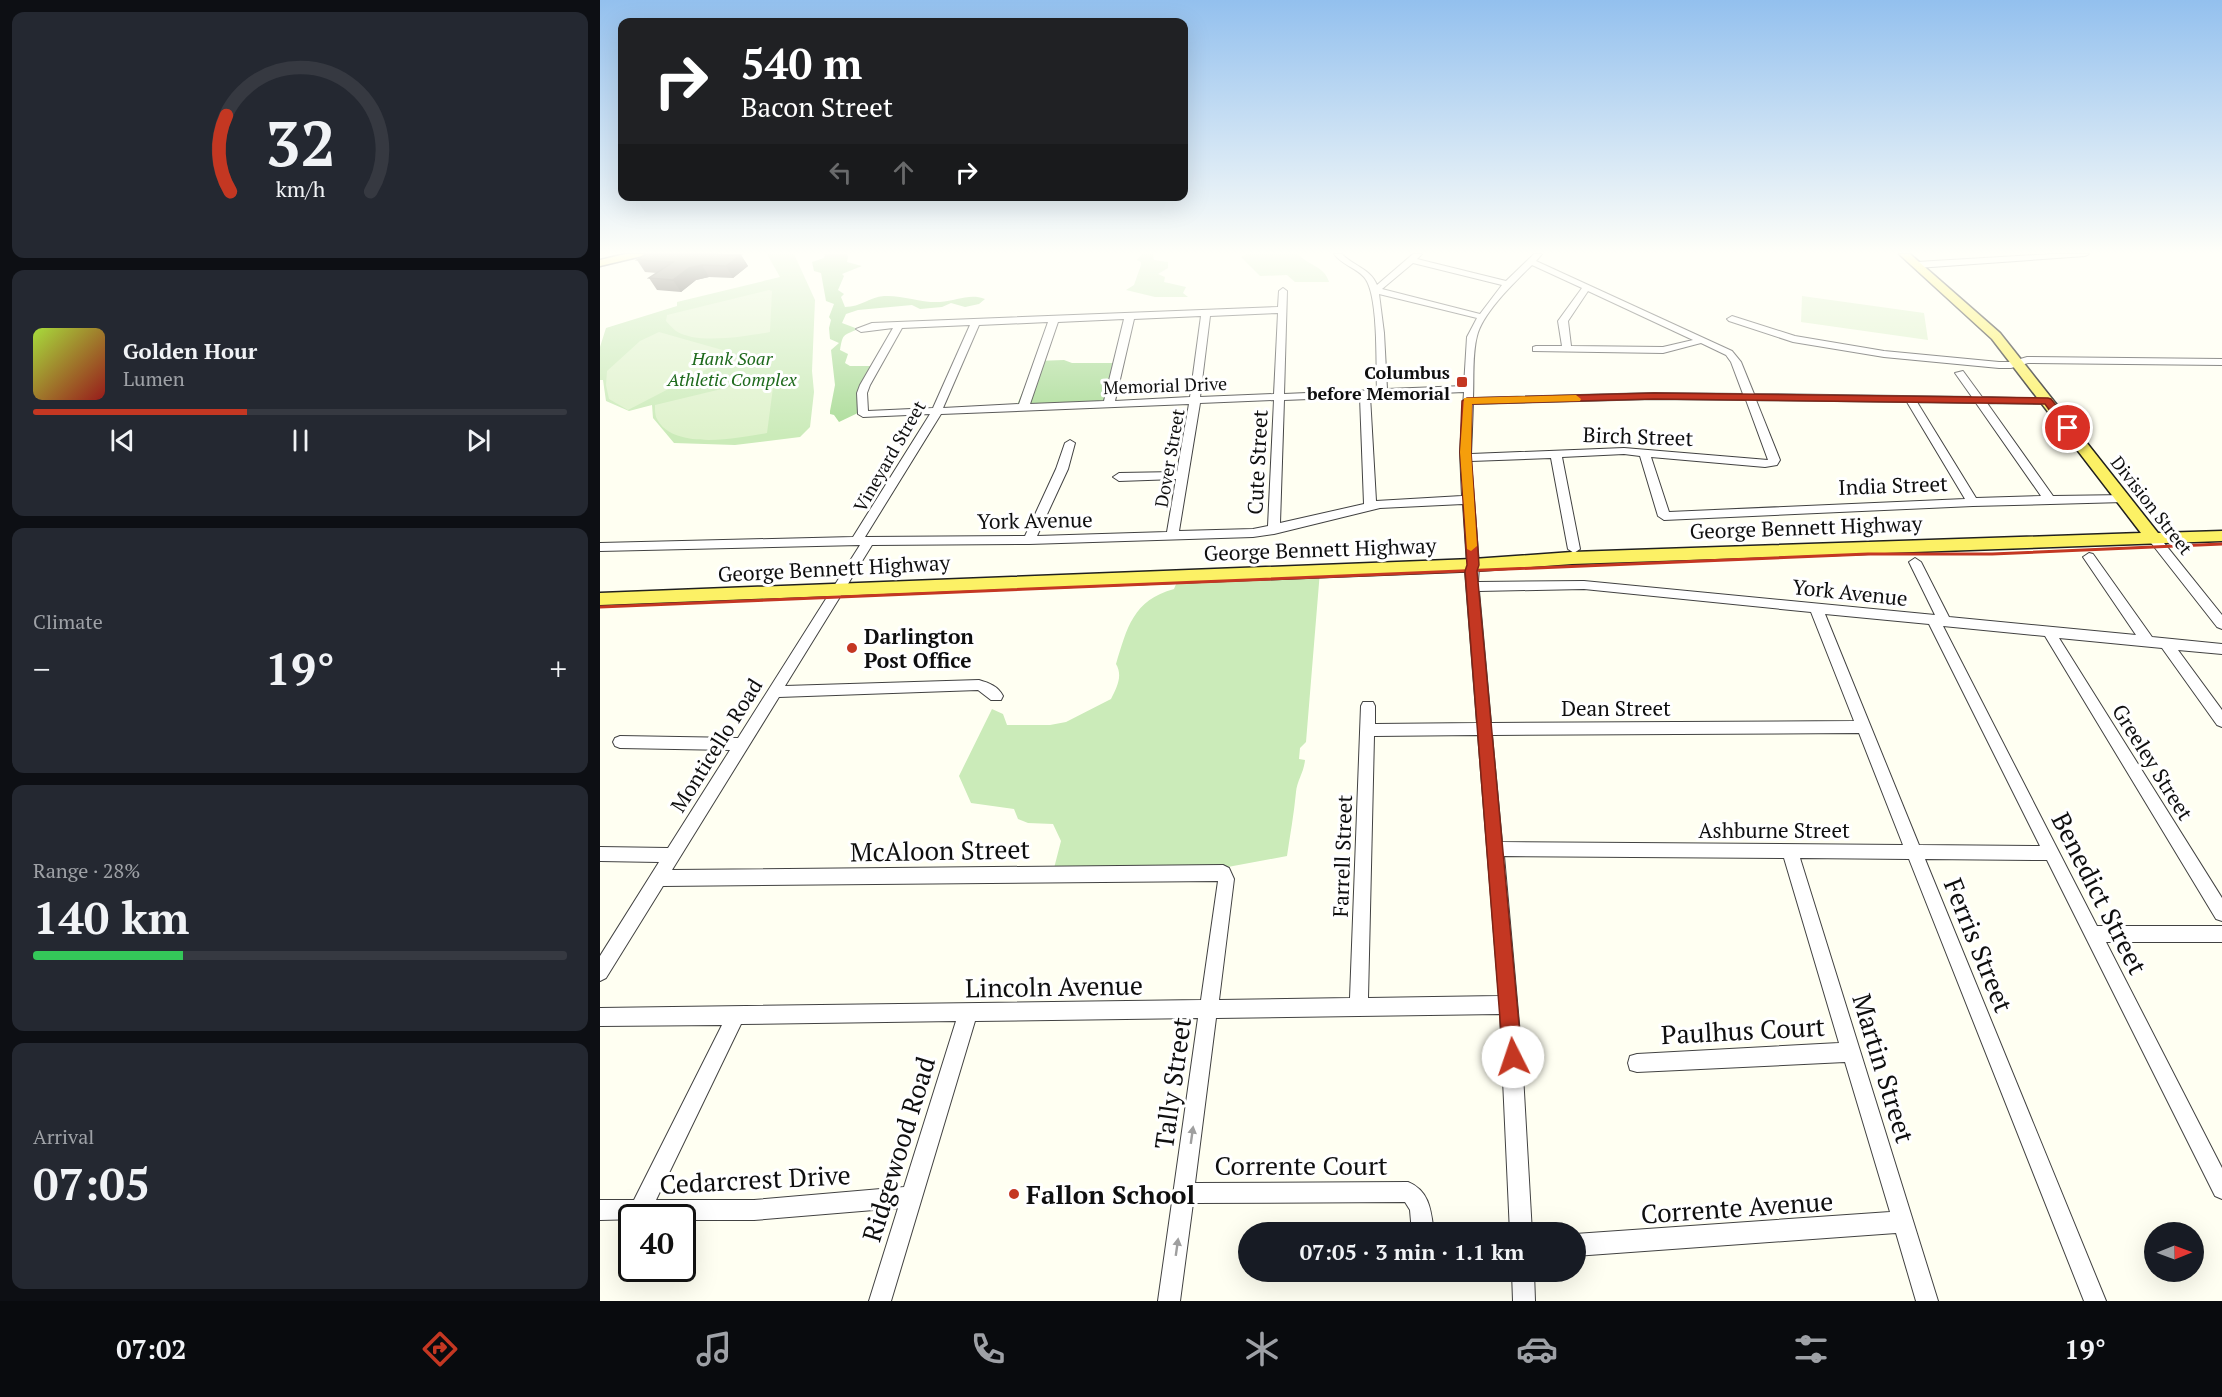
<!DOCTYPE html>
<meta charset="utf-8">
<style>
body{margin:0;font-family:"PT Serif",serif;background:#242831;color:#f1f3f6;height:100vh;display:flex;flex-direction:column;font-size:22px;white-space:nowrap}
*{box-sizing:border-box;margin:0}
p{font-size:20px;color:#9ea1a6}
.icon{flex:none;width:33px;height:33px;fill:none;stroke:currentColor;stroke-width:2;stroke-linecap:round;stroke-linejoin:round}
.map{position:relative;flex:1;overflow:hidden}
.side{display:flex;flex-direction:column;gap:12px;padding:12px;background:#0d0f14;width:600px}
.side>*{flex:none}
.guide{position:absolute;left:18px;top:18px;width:570px;height:183px;border-radius:12px;box-shadow:0 6px 24px #0002;background:#202124;color:#fff;overflow:hidden}
.needle{width:39px;rotate:89deg}
.tools{position:absolute;left:1544px;top:1222px;display:grid;gap:12px}
.tools a{display:grid;place-items:center;width:60px;height:60px;border-radius:50%;background:#171b24;box-shadow:0 6px 24px #0002;font-size:30px}
.speed{position:absolute;left:18px;top:1204px;display:flex;gap:12px;font-size:30px;font-weight:700;text-align:center}
.speed>*{display:grid;place-content:center;width:78px;height:78px;border-radius:50%;background:#171b24;box-shadow:0 6px 24px #0002;line-height:1}
.speed .limit{border:3px solid #111;border-radius:9px;background:#fff;color:#111}
.pin{position:absolute;display:grid;place-items:center;width:51px;height:51px;color:#fff;margin:-26px;border:3px solid #fff;border-radius:50%;box-shadow:0 2px 6px #0007}
.me{position:absolute;width:66px;margin:-33px;rotate:356deg;stroke-linejoin:round;filter:drop-shadow(0 0 4px #0008)}
.turn{display:flex;align-items:center;gap:21px;height:126px;padding:0 24px;font-size:27px}
.turn .icon{width:78px;height:78px;stroke-width:2.5}
.turn b{display:block;font-size:42px;line-height:51px}
.lanes{display:flex;align-items:center;height:57px;padding:0 24px;background:#0003;justify-content:center;gap:30px;direction:ltr}
.lanes .off{opacity:.35}
.big{font-size:45px;font-weight:800;line-height:1.1}
.side .widget{flex:1;display:flex;flex-direction:column;justify-content:center;gap:9px;min-width:0;padding:0 21px;border-radius:12px;background:#242831}
.side .dial{align-items:center;gap:0}
.dial svg{height:156px;overflow:visible;fill:none;stroke:#363941;stroke-width:7;stroke-linecap:round;text-anchor:middle}
.dial text{fill:#f1f3f6;stroke:none}
.song{display:flex;align-items:center;gap:18px}
.cover{width:72px;height:72px;border-radius:9px;background:linear-gradient(135deg,hsl(80 70% 55%),hsl(0 70% 35%))}
.played{height:6px;border-radius:3px;background:linear-gradient(90deg,#c43722 40%,#363941 40%)}
.keys{display:flex;justify-content:space-around;direction:ltr}
.heat{display:flex;justify-content:space-between;align-items:center;font-size:33px;direction:ltr}
.charge{height:9px;border-radius:4px;background:linear-gradient(90deg,#34c759 28%,#363941 0)}
.trip{position:absolute;left:638px;top:1222px;width:348px;height:60px;border-radius:30px;background:#171b24;box-shadow:0 6px 24px #0002;font-weight:800;line-height:60px;text-align:center}
.tab-bar{display:flex;height:96px;justify-content:space-around;align-items:center;background:#090b0e;color:#9ea1a6}
.tab-bar .icon{width:42px;height:42px}
.tab-bar .selected{color:#c43722}
.tab-bar b{font-size:27px;color:#f1f3f6}
main{display:flex;flex:1;min-height:0}
.map>svg:first-child{display:block}
</style>
<main>
<section class="side">
<div class="widget dial"><svg viewBox="0 0 100 80">
<path d="M14 69A42 42 0 1 1 86 69"/>
<path d="M14 69A42 42 0 0 1 12 30" stroke="#c43722"/>
<text x="50" y="56" font-size="32" font-weight="700">32</text>
<text x="50" y="72" font-size="11">km/h</text>
</svg></div>
<div class="widget">
<div class="song"><i class="cover"></i><div><b>Golden Hour</b><p>Lumen</p></div></div>
<div class="played"></div>
<div class="keys"><svg class="icon" aria-label="previous" viewBox="0 0 24 24"><path d="M18 5L8 12l10 7zM5 5v14"/></svg><svg class="icon" aria-label="pause" viewBox="0 0 24 24"><path d="M8 5v14M16 5v14"/></svg><svg class="icon" aria-label="next" viewBox="0 0 24 24"><path d="M6 5l10 7-10 7zM19 5v14"/></svg></div>
</div>
<div class="widget"><p>Climate</p>
<div class="heat"><a>−</a><b class="big">19°</b><a>+</a></div>
</div>
<div class="widget"><p>Range · 28%</p><b class="big">140 km</b><div class="charge"></div></div>
<div class="widget"><p>Arrival</p><b class="big">07:05</b></div>
</section>
<div class="map">
<svg width="1622" height="1301" viewBox="0 0 1622 1301">
<rect width="100%" height="100%" fill="#fffff2"/>
<path fill="#cbebb9" d="M167 254H194L215 300 212 371 214 392 210 427 200 437 135 445 74 443 53 418 52 405 29 411 6 401 3 380H0V347L6 328 77 306V302L180 277Z
M542 254H553L554 260 568 262V268L558 274 565 277 564 282 586 287 583 293 588 297H555L526 290 534 285 541 265V262L537 260Z
M646 254H698C707 265 725 266 729 282H695L687 275 660 276 641 257Z
M720 571 706 742 700 748 699 759 705 760C704 772 697 781 696 792 694 814 690 835 687 856L601 872 452 876 461 841 453 824 428 823 418 819 414 809 371 803 359 776 392 709 403 714 407 725H450L466 722 511 699C517 687 523 676 516 664 527 628 533 600 574 589L579 577Z"/>
<path fill="#abdc98" d="M225 254H246L248 256 247 262 262 266 242 274 244 276 238 290 244 294 241 297 245 307C261 307 269 297 284 296 303 295 321 303 340 302 357 301 369 293 385 299L379 304 365 307 351 303 342 307 320 309 312 305 258 310 246 314 242 323 258 329C242 336 243 334 240 350L248 354 245 363 250 366H273L260 412 239 422 234 415 230 414V411L235 385 231 350 239 343 230 339 229 328 231 320 229 317 234 304 226 301 221 273 214 271 212 262 224 258Z
M464 360 472 363H515L505 404 416 407 436 361Z"/>
<path fill="#def2cb" d="M169 290 172 291 170 332C147 336 97 345 76 331 72 328 69 324 66 321L67 315Z
M1202 296 1324 313 1328 340 1201 322Z
M59 332 133 353 132 356 28 410 9 399 6 385 7 371 40 341Z
M167 378 174 380 167 433C140 438 73 451 57 419 55 416 55 409 55 405Z"/>
<g fill="none" stroke-linecap="round" stroke-linejoin="round">
<g stroke="#424242" stroke-width="2">
<path id="minor" d="M734 254H742C753 266 770 268 777 285L813 254H822L817 259 906 281 934 254H942L936 261 1132 351 1141 362 1154 394 1372 397 1355 373 1363 371 1382 397 1452 399 1453 401 1448 404 1387 403 1453 496 1528 495V501L1524 502 1373 506 1064 520 1058 516 1040 456 1024 454 962 457 980 549 974 553 968 549 951 458 871 461 879 565 878 582 984 581 1335 615 1309 562 1315 558 1321 562 1349 617 1536 635 1483 557 1489 553 1493 554 1552 637 1622 644V654L1578 650 1622 710V727L1617 725 1562 648 1459 638 1622 898V921L1616 919 1445 636 1343 626 1497 926H1622V942H1506L1622 1168V1199L1615 1196 1447 860 1325 859 1506 1301H1484L1309 859 1200 858 1338 1301H1316L1296 1233 975 1256V1234L1290 1212 1245 1062 1037 1072 1030 1070 1028 1063 1030 1056 1037 1054 1239 1043 1184 858 904 856 922 1057 932 1233H910L900 1014 616 1018 595 1183 808 1182C830 1191 831 1211 834 1233H812L810 1210 805 1202 593 1203 580 1301H558L598 1018 375 1021 291 1301H269L298 1208 154 1220H82V1218L0 1220V1200H34L122 1025 0 1026V1008L601 1000 618 881 63 886 6 978 0 981V956L59 862 0 861V847L68 848 130 750 20 748 15 746 13 742 15 738 20 736 138 738 260 545 0 551V543L253 537 330 414 263 417 258 414 257 393 260 385 293 328 261 332 256 329 272 323 678 307 679 291 683 288 687 291 684 394 777 390C776 366 779 293 764 277 755 267 742 265 734 254ZM813 263 902 285 880 314 782 289ZM932 265 982 288 958 321 962 346H936L933 347V351L1063 353 1101 343 1126 355 1131 362 1143 394 1054 393 873 398C874 378 872 355 877 336 883 312 915 282 932 265ZM988 291 1093 340 1063 347 971 346 968 321ZM779 294 877 318 867 337 864 386 787 389 784 333ZM678 313 674 394 600 397 610 316ZM601 316 590 397 515 401 534 319ZM524 319 504 401 430 404 458 322ZM448 322 419 404 343 408 379 325ZM370 325 333 408 268 411 267 393 270 385 302 328ZM864 392 860 452 862 496 776 501 770 396ZM760 397 764 504 680 523 684 400ZM1054 399 1146 400 1168 460 1024 448 871 454 873 404ZM674 400 668 526 653 529 579 531 600 403ZM1156 400 1307 402 1365 499 1069 512 1051 457 1165 467 1177 465 1180 460ZM1317 402 1376 403 1441 496 1376 498ZM589 404 577 472 519 473 513 477 519 481 576 479 567 532 437 536 468 469 475 443 470 440 465 443 456 469 425 536 265 537 341 414ZM863 504 867 565 865 571 877 723 775 724V706L773 702H763L761 706 750 998 619 1000 634 879 629 868 623 865 72 870 179 697 378 690 391 700H401L403 696C398 686 389 683 379 680L185 686 272 545 429 544 653 537 674 534 780 508ZM984 589 1211 612 1254 721 891 723 879 591ZM1225 614 1329 624 1440 846 1319 845ZM1259 733 1303 845 902 842 892 735ZM878 735 899 996 768 998 774 736ZM356 1021 304 1187 154 1200H56L141 1024Z
M1451 254H1489L1485 256 1317 268 1313 265 1317 262Z
M1132 316 1195 336 1284 351 1399 362H1410L1427 357 1622 359V365L1428 363 1411 368H1399L1284 357 1193 342 1129 321 1127 319Z
M1552 532 1556 533 1622 615V629L1617 627 1548 539 1546 536 1548 533Z
M912 1272H934L935 1301H913Z"/>
</g>
<g stroke="#202020" stroke-width="3">
<path id="major" d="M25 254H44L42 256 0 266V260Z
M1299 254H1310L1400 333 1558 533 1622 531V541L972 564 873 571 0 605V593L873 559 972 552 1541 533 1392 339Z"/>
</g>
<use href="#minor" fill="#fff" fill-rule="evenodd"/>
<use href="#major" fill="#fcf165" fill-rule="evenodd"/>
<path stroke="#c43722" stroke-width="3" d="M0 607 1268 554H1392L1622 544"/>
</g>
<path fill="#4c4740" d="M141 255 148 266 133 278 109 277 96 280 81 292 57 290 49 278 57 273 45 272 37 260Z"/>
<path fill="#3e3a34" d="M141 255 148 266 133 278 126 266Z
M102 265 109 277 96 280 81 292 73 280 89 268Z"/>
<path fill="#58534b" stroke="#3e3a34" stroke-width="1.5" d="M46 254H115L141 255 126 266 102 265 89 268 73 280 49 278 73 262 37 260Z"/>
<defs><path id="oneway-solid" d="M-6-.8H1V-3.2L6.5 0L1 3.2V.8H-6Z" transform="scale(1.5)"/></defs>
<g fill="#9f9f9f">
<use href="#oneway-solid" transform="translate(592 1135) rotate(-82)"/>
<use href="#oneway-solid" transform="translate(577 1247) rotate(-82)"/>
</g>
<linearGradient id="sky" x2="0" y2="1"><stop stop-color="#93c0ee"/><stop offset="0.58" stop-color="#fffff9"/><stop offset="1" stop-color="#fffff9" stop-opacity="0"/></linearGradient>
<rect width="1622" height="436" fill="url(#sky)"/>
<path fill="#c43722" stroke="#7f2416" stroke-width="1.5" d="M1054 393 1448 398 1451 399 1474 428 1468 431 1464 430 1445 404 1054 399 872 404 871 452 879 565 877 571 922 1057 919 1064 913 1067 906 1064 903 1057 865 571 867 565 860 452 862 401 867 398Z"/>
<path fill="#f59e0b" d="M976 395 981 399 980 401 872 404 871 452 877 546 871 551 867 549 860 452 864 398Z"/>
<g fill="#c43722" stroke="#fff" stroke-width="2">
<rect x="856" y="376" width="12" height="12" rx="3"/>
<circle cx="252" cy="648" r="6"/>
<circle cx="414" cy="1194" r="6"/>
</g>
<g text-anchor="middle" dominant-baseline="central" stroke-width="6" stroke-linejoin="round" paint-order="stroke">
<g font-size="18" font-style="italic" fill="#1f6a1d" stroke="#fff">
<text x="132" y="358">Hank Soar<tspan x="132" dy="21">Athletic Complex</tspan></text>
</g>
<g font-size="18" font-weight="bold" fill="#0f0f0f" stroke="#fff" text-anchor="end">
<text x="850" y="372">Columbus<tspan x="850" dy="21">before Memorial</tspan></text>
</g>
<g font-size="18" fill="#0f0f0f" stroke="#fff">
<text transform="translate(565 385) rotate(-2)">Memorial Drive</text>
<text transform="translate(289 456) rotate(-60)">Vineyard Street</text>
<text transform="translate(569 458) rotate(-80)">Dover Street</text>
<text transform="translate(1552 505) rotate(52)">Division Street</text>
</g>
<g font-size="21" fill="#0f0f0f" stroke="#fff">
<text transform="translate(1038 436) rotate(2)">Birch Street</text>
<text transform="translate(657 462) rotate(-87)">Cute Street</text>
<text transform="translate(1293 485) rotate(-2)">India Street</text>
<text transform="translate(435 520) rotate(-1)">York Avenue</text>
<text transform="translate(1206 527) rotate(-2)">George Bennett Highway</text>
<text transform="translate(720 549) rotate(-2)">George Bennett Highway</text>
<text transform="translate(234 568) rotate(-3)">George Bennett Highway</text>
<text transform="translate(1250 592) rotate(6)">York Avenue</text>
<text x="1016" y="708">Dean Street</text>
<text transform="translate(116 745) rotate(-58)">Monticello Road</text>
<text transform="translate(1553 762) rotate(58)">Greeley Street</text>
<text x="1174" y="830">Ashburne Street</text>
<text transform="translate(742 856) rotate(-88)">Farrell Street</text>
</g>
<g font-size="21" font-weight="bold" fill="#0f0f0f" stroke="#fff" text-anchor="start">
<text x="264" y="636">Darlington<tspan x="264" dy="24">Post Office</tspan></text>
</g>
<g font-size="26" fill="#0f0f0f" stroke="#fff">
<text transform="translate(340 850) rotate(-1)">McAloon Street</text>
<text transform="translate(1500 893) rotate(63)">Benedict Street</text>
<text transform="translate(1379 945) rotate(68)">Ferris Street</text>
<text transform="translate(454 986) rotate(-1)">Lincoln Avenue</text>
<text transform="translate(1143 1030) rotate(-3)">Paulhus Court</text>
<text transform="translate(1284 1068) rotate(73)">Martin Street</text>
<text transform="translate(572 1083) rotate(-82)">Tally Street</text>
<text transform="translate(298 1149) rotate(-73)">Ridgewood Road</text>
<text x="701" y="1165">Corrente Court</text>
<text transform="translate(155 1179) rotate(-3)">Cedarcrest Drive</text>
<text transform="translate(1137 1207) rotate(-4)">Corrente Avenue</text>
</g>
<g font-size="26" font-weight="bold" fill="#0f0f0f" stroke="#fff" text-anchor="start">
<text x="426" y="1194">Fallon School</text>
</g>
</g>
</svg>
<div class="tools">
<a><svg class="needle" viewBox="-14 -14 28 28"><path d="M0-13l5 13h-10z" fill="#e53935"/><path d="M0 13l5-13h-10z" fill="#9ea1a6"/></svg></a>
</div>
<div class="speed"><div class="limit">40</div></div>
<div class="pin" style="left:1468px;top:428px;background:#d93025"><svg class="icon" aria-label="arrive" viewBox="0 0 24 24"><path d="M6 21V4h12l-3 4 3 4H6"/></svg></div>
<svg class="me" style="left:913px;top:1057px" viewBox="-20 -20 40 40"><circle r="19" fill="#fff"/><path d="M0-13L10 11 0 6-10 11z" fill="#c43722"/></svg>
<div class="trip">07:05 · 3 min · 1.1 km</div>
<div class="guide">
<div class="turn"><svg class="icon" aria-label="right" viewBox="0 0 24 24"><path d="M7 20v-9h11M14 6l5 5-5 5"/></svg><div><b>540 m</b>Bacon Street</div></div>
<div class="lanes"><svg class="icon off" aria-label="left" viewBox="0 0 24 24"><path d="M17 20v-9H6M10 6l-5 5 5 5"/></svg><svg class="icon off" aria-label="ahead" viewBox="0 0 24 24"><path d="M12 20V5M6 11l6-6 6 6"/></svg><svg class="icon" aria-label="right" viewBox="0 0 24 24"><path d="M7 20v-9h11M14 6l5 5-5 5"/></svg></div>
</div>
</div>
</main>
<nav class="tab-bar">
<b>07:02</b>
<svg class="icon selected" aria-label="directions" viewBox="0 0 24 24"><path d="M12 3l9 9-9 9-9-9zM9 14v-3h6M13 9l2 2-2 2"/></svg>
<svg class="icon" aria-label="music" viewBox="0 0 24 24"><path d="M9 18V5l10-2v13"/><circle cx="6" cy="18" r="3"/><circle cx="16" cy="16" r="3"/></svg>
<svg class="icon" aria-label="phone" viewBox="0 0 24 24"><path d="M5 4h4l2 5-3 2q2 4 5 5l2-3 5 2v4C11 20 4 13 5 4z"/></svg>
<svg class="icon" aria-label="climate" viewBox="0 0 24 24"><path d="M12 3v18M4 7l16 10M4 17L20 7"/></svg>
<svg class="icon" aria-label="car" viewBox="0 0 24 24"><path d="M5 17H2v-5l4-1 3-4h7l3 4 3 1v5h-3M9 17h6M6 11h13"/><circle cx="7" cy="17" r="2"/><circle cx="17" cy="17" r="2"/></svg>
<svg class="icon" aria-label="filters" viewBox="0 0 24 24"><path d="M4 7h16M4 17h16"/><circle cx="9" cy="7" r="2"/><circle cx="15" cy="17" r="2"/></svg>
<b>19°</b>
</nav>
